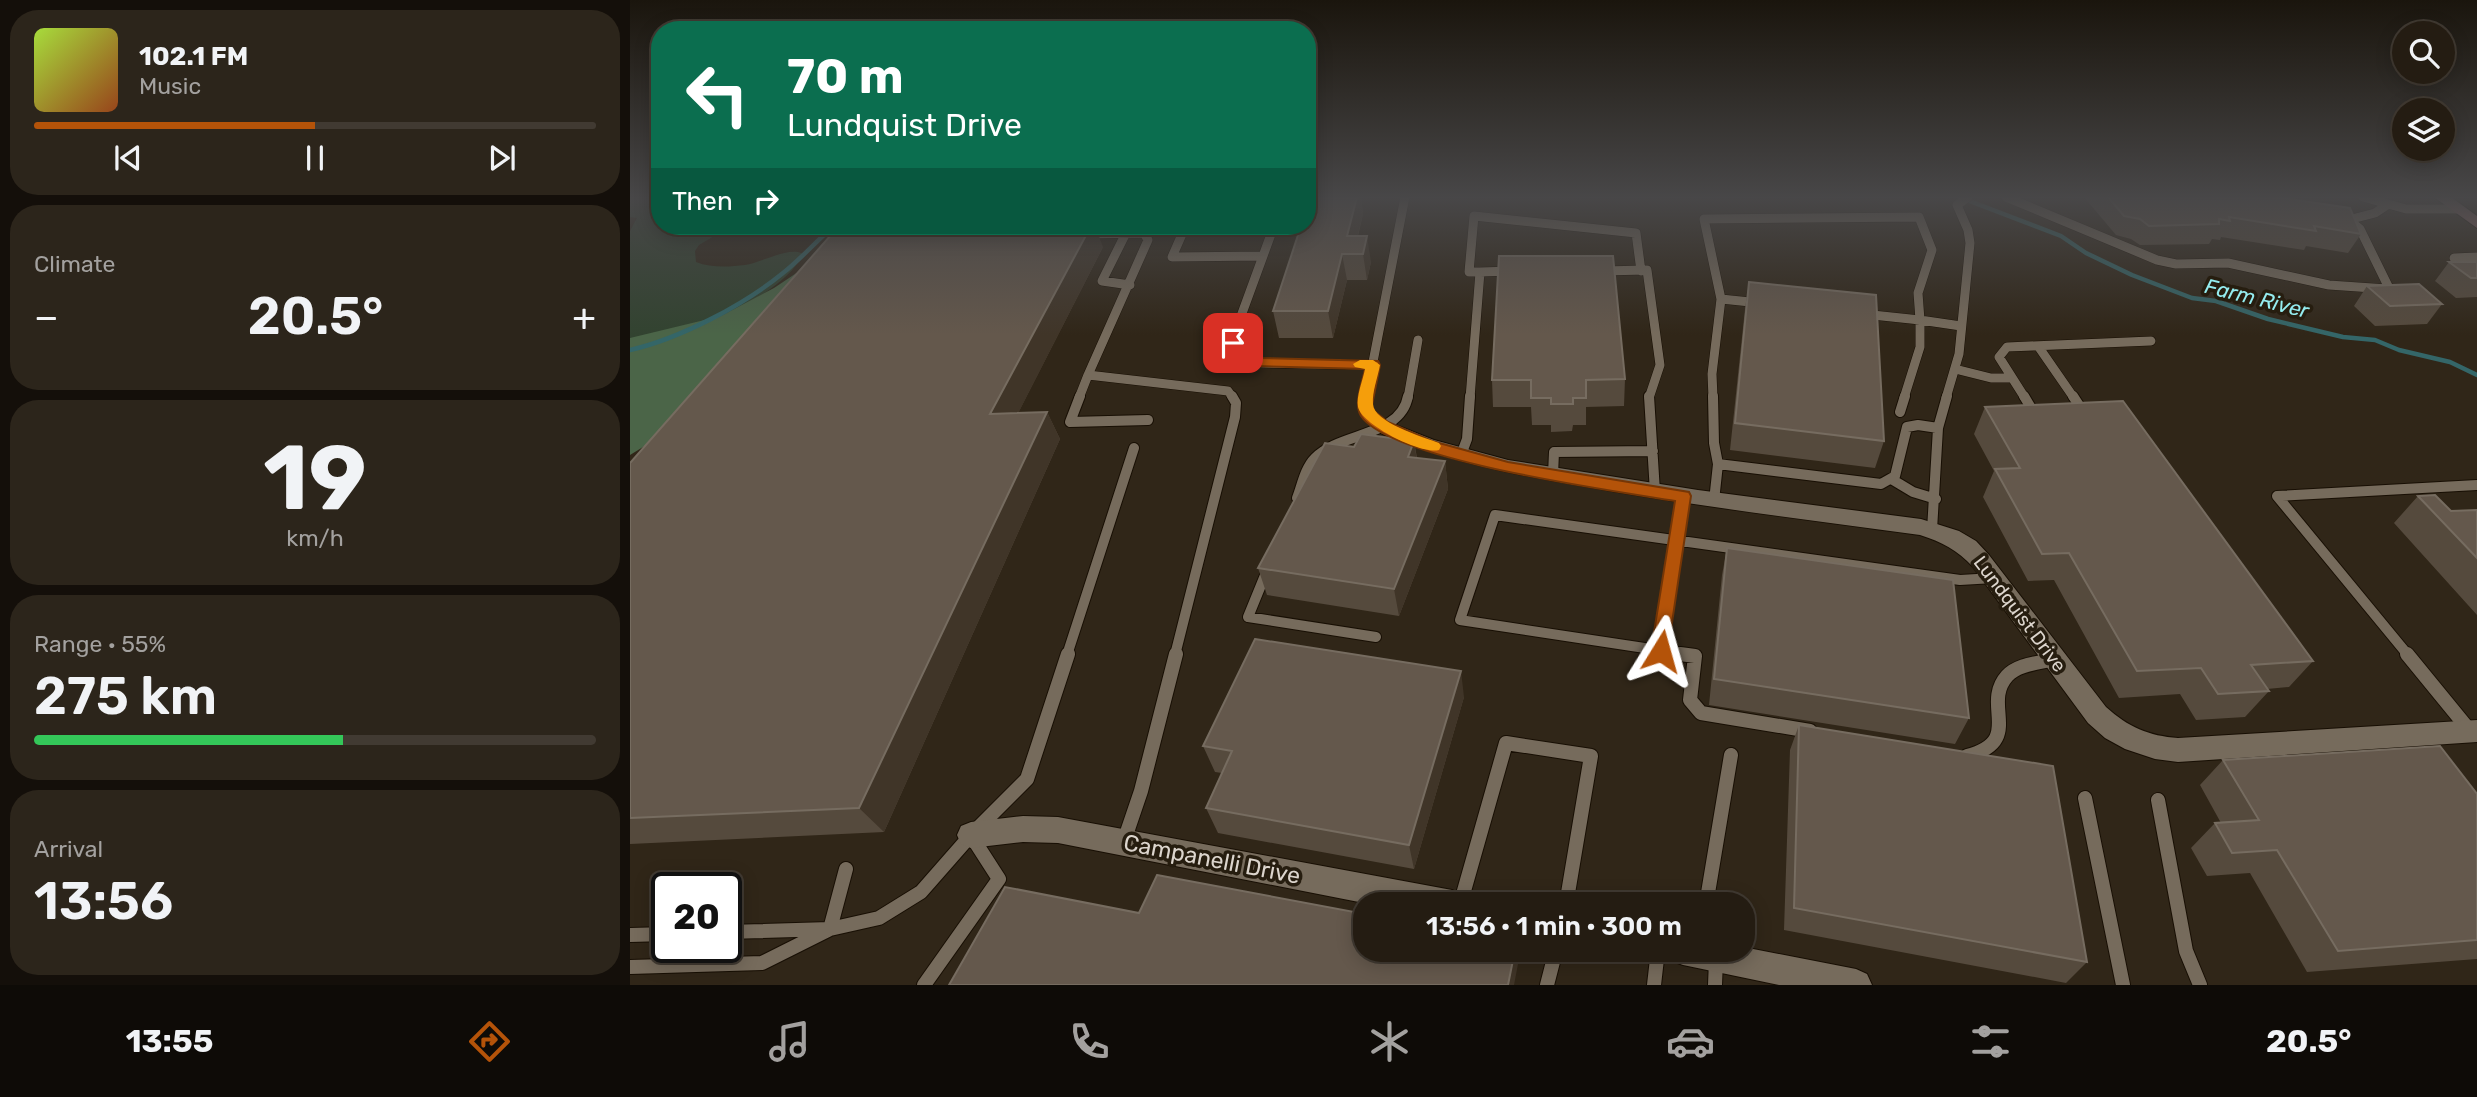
<!DOCTYPE html>
<meta charset="utf-8">
<style>
body{margin:0;font-family:Rubik,sans-serif;background:#2c251b;color:#f1f3f6;height:100vh;display:flex;flex-direction:column;font-size:26px;white-space:nowrap}
*{box-sizing:border-box;margin:0}
p{font-size:23px;color:#a3a19f}
.icon{flex:none;width:38px;height:38px;fill:none;stroke:currentColor;stroke-width:2;stroke-linecap:round;stroke-linejoin:round}
.map{position:relative;flex:1;overflow:hidden}
.panel{display:flex;flex-direction:column;gap:10px;padding:10px;background:#140f0a;width:630px}
.panel>*{flex:none}
.guide{position:absolute;left:21px;top:21px;width:665px;height:214px;border-radius:28px;box-shadow:0 4px 18px #0003,0 0 0 2px #413a32;background:#0b6e4f;color:#fff;overflow:hidden}
.buttons{position:absolute;left:1762px;top:21px;display:grid;gap:14px}
.buttons a{display:grid;place-items:center;width:63px;height:63px;border-radius:50%;background:#241c12;box-shadow:0 4px 18px #0003,0 0 0 2px #413a32;font-size:35px}
.speed{position:absolute;left:21px;top:872px;display:flex;gap:14px;font-size:35px;font-weight:700;text-align:center}
.speed>*{display:grid;place-content:center;width:91px;height:91px;border-radius:50%;background:#241c12;box-shadow:0 4px 18px #0003,0 0 0 2px #413a32;line-height:1}
.speed .limit{border:4px solid #111;border-radius:10px;background:#fff;color:#111}
.pin{position:absolute;display:grid;place-items:center;width:60px;height:60px;color:#fff;margin:-30px;border-radius:14px;box-shadow:0 4px 10px #0006}
.me{position:absolute;width:77px;margin:-38px;rotate:8deg;stroke-linejoin:round;filter:drop-shadow(0 0 5px #0008)}
.turn{display:flex;align-items:center;gap:24px;height:147px;padding:0 21px;font-size:32px}
.turn .icon{width:91px;height:91px;stroke-width:2.5}
.turn b{display:block;font-size:49px;line-height:60px}
.then{display:flex;align-items:center;height:66px;padding:0 21px;background:#0003;gap:14px;font-size:26px}
.big{font-size:52px;font-weight:600;line-height:1.1}
.panel .card{flex:1;display:flex;flex-direction:column;justify-content:center;gap:10px;min-width:0;padding:0 24px;border-radius:28px;background:#2c251b}
.panel .dial{align-items:center;gap:0}
.dial b{font-size:91px;line-height:1}
.song{display:flex;align-items:center;gap:21px}
.cover{width:84px;height:84px;border-radius:10px;background:linear-gradient(135deg,hsl(80 70% 55%),hsl(20 70% 35%))}
.played{height:7px;border-radius:4px;background:linear-gradient(90deg,#b45309 50%,#413a32 50%)}
.keys{display:flex;justify-content:space-around;direction:ltr}
.heat{display:flex;justify-content:space-between;align-items:center;font-size:38px;direction:ltr}
.charge{height:10px;border-radius:5px;background:linear-gradient(90deg,#34c759 55%,#413a32 0)}
.trip{position:absolute;left:723px;top:892px;width:402px;height:70px;border-radius:28px;background:#241c12;box-shadow:0 4px 18px #0003,0 0 0 2px #413a32;font-weight:600;line-height:70px;text-align:center}
.menu{display:flex;height:112px;justify-content:space-around;align-items:center;background:#0e0b07;color:#a3a19f}
.menu .icon{width:49px;height:49px}
.menu .selected{color:#b45309}
.menu b{font-size:32px;color:#f1f3f6}
main{display:flex;flex:1;min-height:0}
.map>svg:first-child{display:block}
</style>
<main>
<section class="panel">
<div class="card">
<div class="song"><i class="cover"></i><div><b>102.1 FM</b><p>Music</p></div></div>
<div class="played"></div>
<div class="keys"><svg class="icon" aria-label="previous" viewBox="0 0 24 24"><path d="M18 5L8 12l10 7zM5 5v14"/></svg><svg class="icon" aria-label="pause" viewBox="0 0 24 24"><path d="M8 5v14M16 5v14"/></svg><svg class="icon" aria-label="next" viewBox="0 0 24 24"><path d="M6 5l10 7-10 7zM19 5v14"/></svg></div>
</div>
<div class="card"><p>Climate</p>
<div class="heat"><a>−</a><b class="big">20.5°</b><a>+</a></div>
</div>
<div class="card dial"><b>19</b><p>km/h</p></div>
<div class="card"><p>Range · 55%</p><b class="big">275 km</b><div class="charge"></div></div>
<div class="card"><p>Arrival</p><b class="big">13:56</b></div>
</section>
<div class="map">
<svg width="1847" height="985" viewBox="0 0 1847 985">
<rect width="100%" height="100%" fill="#302618"/>
<path fill="#324330" d="M30 197V226H124L84 236 69 245 65 251 66 262C81 268 99 267 115 265 130 263 160 246 173 254 151 301 46 336 0 355V231L7 218 0 217V198Z"/>
<path fill="#4b6548" d="M198 252 54 422 0 455V338L91 316 144 288Z"/>
<g fill="none" stroke-linecap="round" stroke-linejoin="round">
<path stroke="#346668" stroke-width="4.5" d="M1329 197 1431 236 1456 253 1502 275 1562 298 1586 301 1638 319 1713 337 1745 340 1769 350 1820 362 1847 375
M0 350C49 339 114 305 153 273 171 259 186 241 204 226"/>
<g stroke="#180f04" stroke-width="10">
<path id="service-far2" d="M1376 197 1527 260 1546 264 1598 263 1699 285 1757 289 1758 286 1730 229 1719 220
M1733 197 1776 209H1827
M1718 220 1745 213 1757 205
M644 226 603 338 606 352 619 361 633 363 743 365
M553 232 542 257 633 256
M496 233 472 281 500 285
M457 234 514 233 518 240 458 375 598 391 603 398
M1847 257 1824 258 1847 274
M972 271 1017 270 1030 365 1019 398
M850 272H839L844 216 1006 233 1011 271
M1091 299 1130 303
M1408 346 1444 398
M1325 369 1361 378H1382
M449 398 458 375
M736 398 775 197
M778 398 788 340
M840 398 850 272 882 271
M1083 398 1082 374 1091 299 1074 219 1289 217 1302 250 1288 293 1290 320 1233 314
M1274 398 1290 347V320L1331 326
M1316 398 1329 354 1340 243 1338 230 1327 205 1338 197
M1395 398 1369 357 1377 347 1521 341"/>
</g>
<g stroke="#180f04" stroke-width="12">
<path id="service-far1" d="M450 396 440 422 518 420
M737 396C734 412 740 418 753 426
M1019 396 1025 492
M1083 396 1084 443 1088 464 1084 501
M1394 396 1404 413H1407
M1443 396 1452 410 1447 411
M1270 412 1275 396
M831 455 837 439 840 396
M1088 464 1251 484 1265 476 1277 427 1288 425 1308 428
M923 475 924 452 1023 451
M1263 480 1283 492 1306 499
M667 498C672 485 675 468 685 458 710 432 771 437 778 396
M1302 530 1308 428 1317 396
M638 568 618 617 746 637
M1031 651 1053 496
M437 655 504 448
M545 655 605 417 606 403 602 396
M1061 655 830 620 865 515 1330 580 1364 578
M1778 655 1647 496 1847 485"/>
</g>
<g stroke="#180f04" stroke-width="16">
<path id="service" d="M1050 654 1065 656 1060 700 1071 713 1180 731
M1777 654 1840 731
M1337 756C1395 741 1351 705 1377 676 1388 664 1410 663 1424 659
M1455 798 1493 985
M1528 800 1556 951 1570 985
M494 841 511 791 546 654
M830 905 876 743 961 756 936 905
M1076 905 1101 755
M96 932 200 929 249 918 291 892 341 835 397 779 438 654
M0 935 37 934
M0 967 132 963 200 929 216 869
M294 985 369 879 342 837
M917 985 926 950
M1024 985 1028 950
M1085 985 1086 960"/>
</g>
<g stroke="#180f04" stroke-width="2">
<path id="minor" d="M753 420 804 440 878 460 1068 490 1291 519 1329 531 1346 541 1359 555 1476 707C1498 727 1519 736 1548 738L1847 720V742L1548 762 1525 759 1495 749 1475 738 1458 723 1343 567C1327 550 1312 542 1290 535 1189 521 1088 509 988 492 905 478 824 465 746 431L743 426 746 421Z
M393 816 428 817 822 890 832 895 837 905H744L428 843 393 842 341 848 331 844 327 835 331 826 341 822Z
M1113 947 1226 969 1237 974 1242 985H1149L1053 965 1042 961 1038 950H1113Z"/>
</g>
<g stroke="#180f04" stroke-width="2">
<path id="secondary" d="M1804 197H1821L1847 216V228Z"/>
</g>
<use href="#service-far2" stroke="#766b5c" stroke-width="9"/>
<use href="#service-far1" stroke="#766b5c" stroke-width="10"/>
<use href="#service" stroke="#766b5c" stroke-width="14"/>
<use href="#minor" fill="#766b5c" fill-rule="evenodd"/>
<use href="#secondary" fill="#926969" fill-rule="evenodd"/>
</g>
<path fill="#554a3d" d="M680 197H731L733 214 728 236 741 262 737 280H717L703 338H649L643 311Z
M1454 197H1645L1731 234 1718 253 1676 246 1674 250 1591 237 1590 240 1582 239 1579 244 1510 245 1501 239 1486 235Z
M561 226H630L627 235H563Z
M473 247 388 413 417 412 430 439 254 832 0 844V463Z
M1819 262H1847V297L1826 298 1805 281Z
M1119 282 1254 441 1245 468 1100 450 1115 309Z
M1737 286 1812 304 1797 324 1745 326 1724 306Z
M995 379 994 406 956 407V425H943L942 431 921 432V425H902L901 407H863L862 380Z
M1355 407 1683 661 1659 687 1637 689 1639 691 1615 717 1566 720 1550 694 1489 698 1424 580 1398 581 1353 497 1364 471 1344 434Z
M784 441 787 458 815 461 818 489 769 616 637 595 628 568 724 447Z
M1788 496 1821 511 1847 510V615L1764 523Z
M1097 548 1339 718 1325 744 1079 705 1092 575Z
M834 697 784 869 588 833 576 808 592 773 585 772 573 746Z
M1169 725 1457 962 1436 983 1154 930 1160 750Z
M1593 760 1847 794V959L1677 972 1620 873 1577 876 1561 848 1585 823H1591L1570 785Z"/>
<path fill="#403528" d="M727 197H731L733 214 723 254 717 236Z
M461 226H465L473 247 374 441 360 414Z
M625 226H630L627 235Z
M737 236 741 262 737 280 733 254Z
M712 254 717 280 703 338 698 311Z
M417 412 430 439 254 832 229 808Z
M784 441 788 468 778 457Z
M815 461 818 489 769 616 764 589Z
M831 671 834 697 784 869 779 845Z
M885 950H888V964L884 985H878Z"/>
<path fill="#64584c" stroke="#766c60" stroke-width="2" d="M680 197H727L717 236H737L733 254H712L698 311H643L671 226H677V206Z
M1478 197H1645L1720 208 1731 234 1684 226 1686 231 1599 217 1600 221 1589 219V224L1519 226 1510 219 1494 216Z
M274 226H461L360 414 417 412 229 808 0 818V463L208 227Z
M869 256H983L995 379 956 380V398H943V404H921V398H901V380H862Z
M1819 262H1847V278H1841Z
M1119 282 1246 295 1254 441 1105 423Z
M1789 284 1812 304 1760 306 1737 286Z
M1493 401 1683 661 1621 665 1639 691 1588 694 1571 668 1507 671 1439 553 1412 554 1365 469 1390 468 1355 407Z
M731 434 784 441 778 457 815 461 764 589 628 568 695 443 724 447Z
M1805 495 1821 511 1847 510V558L1788 496Z
M1097 548 1323 580 1339 718 1084 679Z
M625 639 831 671 779 845 576 808 602 751 573 746Z
M1169 725 1423 766 1457 962 1164 908Z
M1810 746 1847 794V940L1708 951 1647 850 1602 853 1585 823 1629 820 1593 760Z
M527 875 735 914V950H885L878 985H319L375 887 509 913Z"/>
<linearGradient id="sky" x2="0" y2="1"><stop stop-color="#1a150d"/><stop offset="0.59" stop-color="#484748"/><stop offset="1" stop-color="#484748" stop-opacity="0"/></linearGradient>
<rect width="1847" height="335" fill="url(#sky)"/>
<path fill="#b45309" stroke="#753606" stroke-width="2" d="M603 339 608 340 615 353 627 358 748 361 750 365 742 405 744 411 758 422 802 441 878 462 1059 492 1061 496 1037 656 1031 658 1024 656 1021 651 1045 501C986 491 762 461 731 416 723 404 733 381 735 369L625 366 604 359 596 343Z"/>
<path fill="#f59e0b" d="M730 360H743L750 365C748 377 742 391 743 404 743 422 793 437 809 443L811 446 809 450C792 455 732 425 728 407 726 396 733 380 735 369L725 367 723 364Z"/>
<g text-anchor="middle" dominant-baseline="central" stroke-width="7" stroke-linejoin="round" paint-order="stroke">
<g font-size="19" fill="#dcd5cd" stroke="#261d0f">
<text transform="translate(1390 614) rotate(53)">Lundquist Drive</text>
</g>
<g font-size="21" font-style="italic" fill="#95edf0" stroke="#261d0f">
<text transform="translate(1627 298) rotate(14)">Farm River</text>
</g>
<g font-size="23" fill="#dcd5cd" stroke="#261d0f">
<text transform="translate(582 859) rotate(11)">Campanelli Drive</text>
</g>
</g>
</svg>
<div class="buttons">
<a><svg class="icon" aria-label="search" viewBox="0 0 24 24"><circle cx="10" cy="10" r="6"/><path d="M15 15l6 6"/></svg></a>
<a><svg class="icon" aria-label="layers" viewBox="0 0 24 24"><path d="M12 4l9 5-9 5-9-5zM3 14l9 5 9-5"/></svg></a>
</div>
<div class="speed"><div class="limit">20</div></div>
<div class="pin" style="left:603px;top:343px;background:#d93025"><svg class="icon" aria-label="arrive" viewBox="0 0 24 24"><path d="M6 21V4h12l-3 4 3 4H6"/></svg></div>
<svg class="me" style="left:1031px;top:651px" viewBox="-20 -20 40 40"><path d="M0-17L14 15 0 8-14 15z" fill="#b45309" stroke="#fff" stroke-width="4"/></svg>
<div class="trip">13:56 · 1 min · 300 m</div>
<div class="guide">
<div class="turn"><svg class="icon" aria-label="left" viewBox="0 0 24 24"><path d="M17 20v-9H6M10 6l-5 5 5 5"/></svg><div><b>70 m</b>Lundquist Drive</div></div>
<div class="then">Then<svg class="icon" aria-label="right" viewBox="0 0 24 24"><path d="M7 20v-9h11M14 6l5 5-5 5"/></svg></div>
</div>
</div>
</main>
<nav class="menu">
<b>13:55</b>
<svg class="icon selected" aria-label="directions" viewBox="0 0 24 24"><path d="M12 3l9 9-9 9-9-9zM9 14v-3h6M13 9l2 2-2 2"/></svg>
<svg class="icon" aria-label="music" viewBox="0 0 24 24"><path d="M9 18V5l10-2v13"/><circle cx="6" cy="18" r="3"/><circle cx="16" cy="16" r="3"/></svg>
<svg class="icon" aria-label="phone" viewBox="0 0 24 24"><path d="M5 4h4l2 5-3 2q2 4 5 5l2-3 5 2v4C11 20 4 13 5 4z"/></svg>
<svg class="icon" aria-label="climate" viewBox="0 0 24 24"><path d="M12 3v18M4 7l16 10M4 17L20 7"/></svg>
<svg class="icon" aria-label="car" viewBox="0 0 24 24"><path d="M5 17H2v-5l4-1 3-4h7l3 4 3 1v5h-3M9 17h6M6 11h13"/><circle cx="7" cy="17" r="2"/><circle cx="17" cy="17" r="2"/></svg>
<svg class="icon" aria-label="filters" viewBox="0 0 24 24"><path d="M4 7h16M4 17h16"/><circle cx="9" cy="7" r="2"/><circle cx="15" cy="17" r="2"/></svg>
<b>20.5°</b>
</nav>
